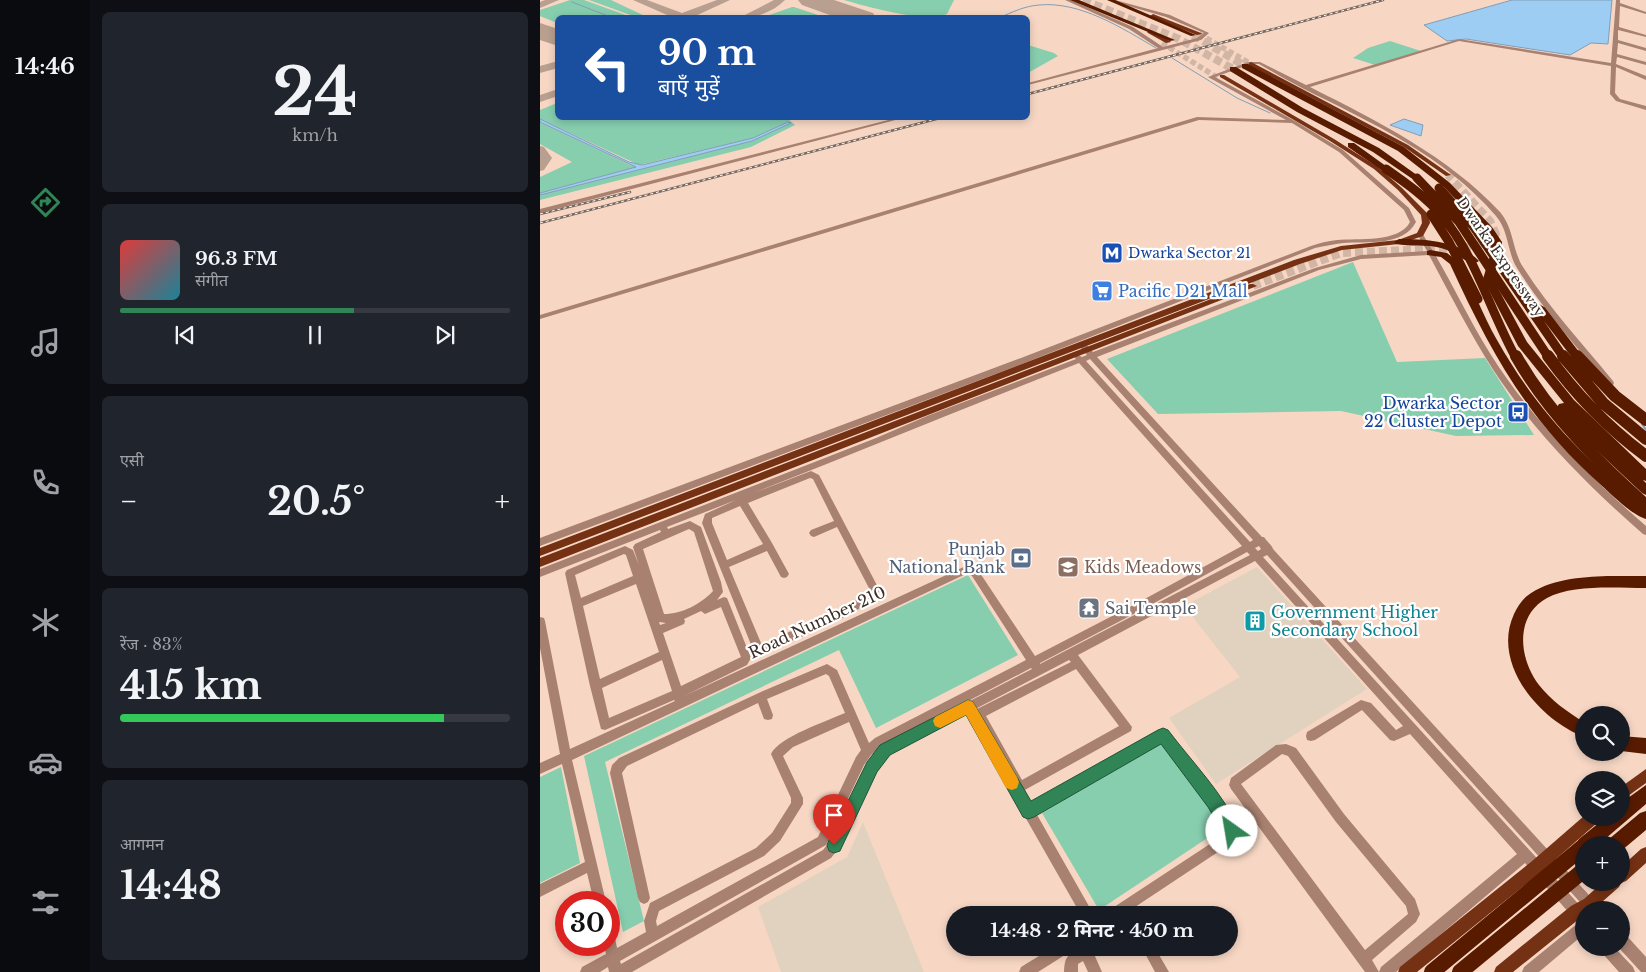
<!DOCTYPE html>
<html lang="hi">
<meta charset="utf-8">
<style>
body{margin:0;font-family:"Libre Baskerville","Noto Sans Devanagari",serif;background:#20242c;color:#f1f3f6;height:100vh;display:flex;flex-direction:column;font-size:19px;white-space:nowrap}
*{box-sizing:border-box;margin:0}
p{font-size:16px;color:#9ea1a6}
.icon{flex:none;width:28px;height:28px;fill:none;stroke:currentColor;stroke-width:2;stroke-linecap:round;stroke-linejoin:round}
.map{position:relative;flex:1;overflow:hidden}
.sheet{display:flex;flex-direction:column;gap:12px;padding:12px;background:#0d0f14;width:450px}
.sheet>*{flex:none}
.hud{position:absolute;left:15px;top:15px;width:475px;height:105px;border-radius:8px;box-shadow:0 2px 8px #0003;background:#1a4fa0;color:#fff;overflow:hidden}
.fabs{position:absolute;left:1035px;top:706px;display:grid;gap:10px}
.fabs a{display:grid;place-items:center;width:55px;height:55px;border-radius:50%;background:#171b24;box-shadow:0 2px 8px #0003;font-size:25px}
.speed{position:absolute;left:15px;top:891px;display:flex;gap:10px;font-size:25px;font-weight:700;text-align:center}
.speed>*{display:grid;place-content:center;width:65px;height:65px;border-radius:50%;background:#171b24;box-shadow:0 2px 8px #0003;line-height:1}
.speed .limit{border:8px solid #d22;background:#fff;color:#111}
.pin{position:absolute;display:grid;place-items:center;width:42px;height:42px;color:#fff;margin:-51px -21px;border-radius:50% 50% 50% 0;rotate:-45deg;box-shadow:0 0 5px #0007}
.pin .icon{rotate:45deg}
.me{position:absolute;width:55px;margin:-28px;rotate:328deg;stroke-linejoin:round;filter:drop-shadow(0 0 4px #0008)}
.turn{display:flex;align-items:center;gap:18px;height:105px;padding:0 20px;font-size:22px}
.turn .icon{width:65px;height:65px;stroke-width:2.5}
.turn b{display:block;font-size:35px;line-height:42px}
.big{font-size:38px;font-weight:700;line-height:1.1}
.sheet .widget{flex:1;display:flex;flex-direction:column;justify-content:center;gap:8px;min-width:0;padding:0 18px;border-radius:8px;background:#20242c}
.sheet .dial{align-items:center;gap:0}
.dial b{font-size:65px;line-height:1}
.song{display:flex;align-items:center;gap:15px}
.cover{width:60px;height:60px;border-radius:8px;background:linear-gradient(135deg,hsl(0 70% 55%),hsl(190 70% 35%))}
.played{height:5px;border-radius:2px;background:linear-gradient(90deg,#308456 60%,#363941 60%)}
.keys{display:flex;justify-content:space-around;direction:ltr}
.heat{display:flex;justify-content:space-between;align-items:center;font-size:28px;direction:ltr}
.charge{height:8px;border-radius:4px;background:linear-gradient(90deg,#34c759 83%,#363941 0)}
.trip{position:absolute;left:406px;top:906px;width:292px;height:50px;border-radius:25px;background:#171b24;box-shadow:0 2px 8px #0003;font-weight:700;line-height:50px;text-align:center}
main{display:flex;flex:1;min-height:0}
.dock{display:flex;flex-direction:column;width:90px;justify-content:space-around;align-items:center;background:#090b0e;color:#9ea1a6}
.dock .icon{width:35px;height:35px}
.dock .current{color:#308456}
.dock b{font-size:22px;color:#f1f3f6}
.map>svg:first-child{display:block}
</style>
<main>
<nav class="dock">
<b>14:46</b>
<svg class="icon current" aria-label="directions" viewBox="0 0 24 24"><path d="M12 3l9 9-9 9-9-9zM9 14v-3h6M13 9l2 2-2 2"/></svg>
<svg class="icon" aria-label="music" viewBox="0 0 24 24"><path d="M9 18V5l10-2v13"/><circle cx="6" cy="18" r="3"/><circle cx="16" cy="16" r="3"/></svg>
<svg class="icon" aria-label="phone" viewBox="0 0 24 24"><path d="M5 4h4l2 5-3 2q2 4 5 5l2-3 5 2v4C11 20 4 13 5 4z"/></svg>
<svg class="icon" aria-label="climate" viewBox="0 0 24 24"><path d="M12 3v18M4 7l16 10M4 17L20 7"/></svg>
<svg class="icon" aria-label="car" viewBox="0 0 24 24"><path d="M5 17H2v-5l4-1 3-4h7l3 4 3 1v5h-3M9 17h6M6 11h13"/><circle cx="7" cy="17" r="2"/><circle cx="17" cy="17" r="2"/></svg>
<svg class="icon" aria-label="filters" viewBox="0 0 24 24"><path d="M4 7h16M4 17h16"/><circle cx="9" cy="7" r="2"/><circle cx="15" cy="17" r="2"/></svg>
</nav>
<section class="sheet">
<div class="widget dial"><b>24</b><p>km/h</p></div>
<div class="widget">
<div class="song"><i class="cover"></i><div><b>96.3 FM</b><p>संगीत</p></div></div>
<div class="played"></div>
<div class="keys"><svg class="icon" aria-label="previous" viewBox="0 0 24 24"><path d="M18 5L8 12l10 7zM5 5v14"/></svg><svg class="icon" aria-label="pause" viewBox="0 0 24 24"><path d="M8 5v14M16 5v14"/></svg><svg class="icon" aria-label="next" viewBox="0 0 24 24"><path d="M6 5l10 7-10 7zM19 5v14"/></svg></div>
</div>
<div class="widget"><p>एसी</p>
<div class="heat"><a>−</a><b class="big">20.5°</b><a>+</a></div>
</div>
<div class="widget"><p>रेंज · 83%</p><b class="big">415 km</b><div class="charge"></div></div>
<div class="widget"><p>आगमन</p><b class="big">14:48</b></div>
</section>
<div class="map">
<svg width="1106" height="972" viewBox="0 0 1106 972">
<rect width="100%" height="100%" fill="#f7d7c4"/>
<path fill="#e1d2bf" d="M717 567 827 689 676 784 629 718 700 677 644 606Z
M323 822 384 972H241L218 907 307 857Z"/>
<path fill="#87ceaf" d="M30 0H44L91 17H58L53 15 55 17 18 18 17 23 0 16V10Z
M49 0H71L107 17H96Z
M304 0H414L407 14C388 24 324 6 304 0Z
M254 7 284 17H224L252 7Z
M850 41 881 51 835 65 813 58 828 48Z
M488 45 514 53 518 56 488 73Z
M17 103 18 118H247L255 125 211 147 0 200V195L212 141 248 122 213 138 99 165 0 119V110Z
M0 122 90 165 97 167 0 193V177L32 162 0 144Z
M813 262 857 362 945 358 994 435 916 436 801 411 618 414 567 359Z
M428 575 478 655 336 728 299 650 65 762 104 921 83 932 44 756Z
M623 741 684 827 559 910 502 813Z
M21 767 40 863 0 883V777Z"/>
<path fill="#9dcdf3" stroke="#809eb6" d="M972 0H1072L1068 44 1051 43 1030 55 926 39 907 41 884 25Z
M0 119 89 162 102 165 213 138 248 122 251 123 212 141 0 195V193L96 167 0 122Z
M864 119 883 125 881 136 850 125Z"/>
<g fill="none" stroke-linecap="round" stroke-linejoin="round">
<path stroke="#809eb6" stroke-width="1" d="M32 2 73 18
M459 18C472 12 485 6 499 5 540 1 582 28 616 48
M632 58 697 98 730 113"/>
<path stroke="#809eb6" stroke-width="2" d="M1102 424 1106 430"/>
<path fill="#b89f90" fill-rule="evenodd" d="M5 0H19L0 8V2Z
M93 0H107L142 13 177 0H190L151 18H134Z
M234 0H245C233 12 216 18 199 18Z
M302 7 305 8 312 18H302L297 10Z
M323 14 328 18H318L320 15Z
M18 61V68L0 73V66Z
M18 89V96L0 102V95Z
M0 146 4 147 12 158 4 170 0 171Z"/>
<path fill="#b89f90" fill-rule="evenodd" d="M258 0H294L333 13 336 18H298L262 5Z
M0 23 18 29V46L0 40Z"/>
<path stroke="#d1b5a5" stroke-width="5.5" stroke-dasharray="5.5 3" stroke-linecap="butt" d="M659 34 711 64
M622 43 678 78"/>
<path stroke="#d1b5a5" stroke-width="8" stroke-dasharray="8 4" stroke-linecap="butt" d="M713 286 801 253 933 247 951 240 956 234 950 221 908 175"/>
<path stroke="#d1b5a5" stroke-width="8" stroke-dasharray="8 4" stroke-linecap="butt" d="M543 0 639 39 693 69
M653 35 705 66"/>
<path fill="#a98171" fill-rule="evenodd" d="M525 0H531L593 27 623 47 657 38 664 33 626 17 568 0H575L630 15 669 33 661 40 488 85V83L618 48 589 29Z
M1076 0H1080V3L1106 12V14L1080 6 1079 27 1106 35V37L1078 30V40L1106 48V51L1078 43 1077 54 1106 62V65L1077 57 1076 64 1106 76V80L1076 67 1075 93 1080 99 1106 106V110L1076 101 1070 94 1071 66 919 41 770 87C837 121 908 156 960 212 974 228 972 250 983 267 1009 308 1043 344 1073 381L1074 383 1073 385H1067C1037 346 1003 310 977 268 967 252 969 231 956 216 905 156 830 122 762 88 748 81 733 72 719 64H711L675 77 755 121 803 150 869 208 876 222C863 247 827 241 803 243 794 244 785 246 775 248L487 362 0 546V538L481 358 771 246C779 243 788 241 797 240 818 238 859 243 870 222L864 210 799 152 752 123 659 120 0 319V315L657 117 746 120 668 77 708 62H720L766 85 919 39 1071 63Z
M356 118H363L0 213V209Z
M880 232 882 233C907 272 926 315 951 355 993 421 1047 475 1106 526V535L1103 534C1047 485 995 433 954 371 930 334 910 294 889 255L821 259 779 270 557 357 722 537H724C727 542 732 545 733 549L1059 906 1061 910H1047L727 555 723 557 1044 910V934L999 972H982L984 967 1038 923 985 863 856 972H825L691 789 689 785 691 778 736 745 746 744 756 748 804 814 875 899 880 914 876 922 832 960 839 972 841 967 977 854 870 734 854 741 850 740 822 710 775 740 771 741 767 740 766 736 767 732 821 700 831 703 856 730 863 726 715 561 538 655 592 727 591 731 483 791 490 803 616 731 620 730 632 736 696 825C699 833 695 838 690 844L583 915H566L568 911 682 836 686 830 624 744 620 741 496 813 554 915H541L468 787 466 783 469 779 434 714 435 710 531 662 529 660 349 754 336 771 298 849 291 858 92 972H69L68 967 60 972H40L42 967 66 954 64 945H69V932L74 933 77 948 106 932 104 921 110 903 216 848 232 833 251 803V798L231 754C239 737 287 721 305 713L289 676 286 674 227 699 233 715 232 719 228 720 224 719 218 703 87 766 82 773 110 898 108 902 104 904 100 902 98 898 70 773 72 765 79 758 223 691 287 664 297 670 329 743 335 738 486 660 432 576 428 573 32 760 66 902H54L47 873 0 897V884L45 862 22 764 0 774V763L20 754 0 648V617L4 618 5 621 30 749 135 701 134 700 65 730 61 729 50 686 25 573 27 570 85 546 93 550 99 565 93 547 95 544 121 532 120 530 0 577V569L336 438 387 416 536 359 534 357 535 355H538L542 357 547 355 538 345 539 343H545L553 352 775 268 821 255 887 251 877 234ZM550 359 713 540 710 542 546 361ZM539 363 702 546 601 601 495 656 438 570 428 565 144 696 207 665 211 658 187 598 184 597 177 600 183 592 181 582 161 527 150 521 128 529 127 527 196 500 165 514 162 523 212 647 219 651 230 650C253 640 329 611 340 591L279 475 271 471 203 497C315 453 427 407 539 363ZM270 478 273 479 294 521 271 530 269 533 271 536 274 537 297 527 330 590 315 601 299 609 225 643H221L189 567 227 551 241 577 244 578 247 577 249 574 232 543 208 503ZM200 506 223 544 187 560 172 523V518ZM149 529 154 532 173 591C161 604 142 614 124 614L103 549ZM719 546 721 549 718 551 715 548ZM707 552 710 555 500 664V663L607 607ZM84 554 86 555 93 576 41 598 35 575ZM96 584 119 652 60 679 43 606ZM181 607 201 657 141 686 123 633 144 624 145 621 144 619 161 611 165 614ZM119 622 126 623 120 625ZM122 660 132 691 69 718 62 688ZM491 668 492 669 379 727ZM536 669 579 726 482 780 446 716ZM309 722 321 750 316 757 278 837 117 926 116 921 119 911 224 856 240 841 263 804V798L243 756 253 747ZM339 748 328 763 290 841 283 850 81 964 80 961 286 845 324 765 331 755ZM742 754 748 756 796 822 866 906 868 914 825 950 701 784Z
M1081 934 1086 935 1106 957V972H1101L1079 948H1081Z
M512 948H529L528 953 498 972H479L481 967Z
M538 948H558L557 953 554 954 562 972H548L543 961 538 964V972H524C525 957 526 957 538 949Z
M602 948H615L629 972H615Z
M1061 948H1075L1093 967 1095 972H1079L1062 953Z"/>
<path fill="#753113" fill-rule="evenodd" d="M613 14 661 33 662 34 657 35 611 17 610 16Z
M610 30 630 41 631 42 626 43 608 33 607 32Z
M711 62 868 145 911 175 906 176 864 147 709 65V63Z
M680 75H684L794 139 838 167 862 188 889 215 890 223 883 236 859 244 802 250 760 264 0 556V548L754 260 801 246 858 240 877 233 882 223 881 215 858 190 834 169 790 141 680 77Z
M710 284H713L717 286 0 567V558Z
M1106 769V783L1081 801V787Z
M1044 816 1059 818 1057 823 1001 872 877 972H858L860 967 991 862Z
M1106 847V863L1086 881 1081 883 1079 887 1054 909 1044 910V915L973 972H954L956 967 1031 906 1044 899 1063 882H1081V867L1101 849Z"/>
<path fill="#581b00" fill-rule="evenodd" d="M530 0H539L635 40 630 41Z
M567 0H575L656 35 651 36Z
M702 64H708L864 147 910 183 952 227 962 242V249L953 279 987 342 1034 400 1106 469V481L1103 480 1106 483V495L1102 493 1038 433 1017 407 1019 404 1024 403 978 346 943 279 952 249V242L945 230 904 187 858 151 702 68Z
M690 67H696L763 108 839 148 881 178 874 180 833 152 757 112 690 71Z
M808 143H814L850 169 843 171 808 147Z
M859 239C885 239 920 241 939 261L934 264C922 260 913 251 901 248 886 244 870 247 856 244L854 242Z
M890 250 907 253 917 261C933 286 942 314 957 340 996 409 1043 459 1106 507V519C1092 515 1072 495 1061 485 987 419 951 353 910 264L901 257 887 255V251Z
M1067 576H1106V588C1077 588 1032 584 1007 598 974 616 979 659 999 685 1011 700 1027 712 1044 722V737C1000 720 951 664 974 614 977 608 981 601 987 596 1009 579 1041 577 1067 576Z
M1081 736 1106 738V754L1081 751Z
M1106 785V804L1058 845H1044V853L1039 851 1036 845 1039 839 1065 818H1081V803Z
M1106 811V830L1081 851V845H1066L1069 839 1100 813Z"/>
<g stroke="#7a675c" stroke-width="2.5">
<path id="rail" d="M488 94 843 0
M0 214 90 192
M0 223 400 118"/>
</g>
<use href="#rail" stroke="#fff" stroke-width="1" stroke-dasharray="3" stroke-linecap="butt"/>
<path stroke="#581b00" stroke-width="9" d="M846 169C866 183 886 197 902 216 936 257 950 311 976 358
M877 178 919 222 1009 358
M899 188 933 226 1024 358
M891 214 909 242 938 299
M993 306 1002 311 1038 358"/>
<path stroke="#581b00" stroke-width="12" d="M976 356C1009 414 1057 461 1106 505
M1008 356C1036 395 1067 427 1106 456
M1023 356 1063 403 1106 439
M1037 356 1075 396 1106 420"/>
<path stroke="#581b00" stroke-width="16" d="M892 972 1044 846
M920 972 1044 870"/>
</g>
<path fill="#308456" stroke="#1f5638" d="M428 700 433 702 491 801 618 730 623 728 628 730C652 762 684 794 700 831L697 837 692 839 686 837 668 807 621 744 494 817 488 819 483 817 426 715 350 755 337 772 300 851 294 853 289 851 287 845 289 840 327 762 340 745Z"/>
<path fill="#f59e0b" d="M428 700 433 702 477 777 479 782 477 788 472 790 466 788 426 715 400 728 395 726 393 721 395 717Z"/>
<defs>
<g id="metro-square" transform="scale(1.125)"><rect x="-9" y="-9" width="18" height="18" rx="4" fill="#1a4fb4" stroke="#fff"/><path d="M-5.5 5V-5H-3L0 0L3-5H5.5V5H3V-.5L0 4L-3-.5V5Z" fill="#fff"/></g>
<g id="supermarket-square" transform="scale(1.125)"><rect x="-9" y="-9" width="18" height="18" rx="4" fill="#3f7fe0" stroke="#fff"/><path d="M-6-5.5h2.5l.6 2H6L4.5 2H-2.5L-4.4-4H-6ZM-1.5 3.2a1.3 1.3 0 1 0 .1 0ZM3 3.2a1.3 1.3 0 1 0 .1 0Z" fill="#fff"/></g>
<g id="bus-square" transform="scale(1.125)"><rect x="-9" y="-9" width="18" height="18" rx="4" fill="#1a4fb4" stroke="#fff"/><path d="M-5-6H5V4H4V6H2V4H-2V6H-4V4H-5ZM-3.5-4V0h7V-4ZM-3.5 1.2v1.5H-2V1.2ZM2 1.2v1.5H3.5V1.2Z" fill="#fff"/></g>
<g id="bank-square" transform="scale(1.125)"><rect x="-9" y="-9" width="18" height="18" rx="4" fill="#5c6f8a" stroke="#fff"/><path d="M-6-4H6V4H-6ZM0-2.3a2.3 2.3 0 1 0 0 4.6a2.3 2.3 0 1 0 0-4.6Z" fill="#fff"/></g>
<g id="school-square" transform="scale(1.125)"><rect x="-9" y="-9" width="18" height="18" rx="4" fill="#8d6e63" stroke="#fff"/><path d="M0-5L7-2L0 1L-7-2ZM-4 1L0 2.5L4 1V4Q0 6-4 4Z" fill="#fff"/></g>
<g id="temple-square" transform="scale(1.125)"><rect x="-9" y="-9" width="18" height="18" rx="4" fill="#6b7280" stroke="#fff"/><path d="M0-6L5-2H3V0L6.5 2.5H4V6H1.5V3h-3V6H-4V2.5H-6.5L-3 0V-2H-5Z" fill="#fff"/></g>
<g id="building-square" transform="scale(1.125)"><rect x="-9" y="-9" width="18" height="18" rx="4" fill="#0f9aa8" stroke="#fff"/><path d="M-4-6H4V6H1V3H-1V6H-4ZM-2.5-4.3h1.7v1.8h-1.7ZM.8-4.3h1.7v1.8H.8ZM-2.5-1h1.7V.8h-1.7ZM.8-1h1.7V.8H.8Z" fill="#fff"/></g>
</defs>
<g fill-rule="evenodd">
<use href="#metro-square" x="572" y="253"/>
<use href="#supermarket-square" x="562" y="291"/>
<use href="#bus-square" x="978" y="412"/>
<use href="#bank-square" x="481" y="558"/>
<use href="#school-square" x="528" y="567"/>
<use href="#temple-square" x="549" y="608"/>
<use href="#building-square" x="715" y="621"/>
</g>
<g text-anchor="middle" dominant-baseline="central" stroke-width="4.5" stroke-linejoin="round" paint-order="stroke">
<g font-size="14" fill="#164399" stroke="#fff" text-anchor="start">
<text x="588" y="253">Dwarka Sector 21</text>
</g>
<g font-size="14" fill="#3b2f27" stroke="#fff">
<text transform="translate(961 257) rotate(55)">Dwarka Expressway</text>
</g>
<g font-size="16" fill="#366cbe" stroke="#fff" text-anchor="start">
<text x="578" y="291">Pacific D21 Mall</text>
</g>
<g font-size="16" fill="#164399" stroke="#fff" text-anchor="end">
<text x="962" y="403">Dwarka Sector<tspan x="962" dy="18">22 Cluster Depot</tspan></text>
</g>
<g font-size="16" fill="#4e5e75" stroke="#fff" text-anchor="end">
<text x="465" y="549">Punjab<tspan x="465" dy="18">National Bank</tspan></text>
</g>
<g font-size="16" fill="#785e54" stroke="#fff" text-anchor="start">
<text x="544" y="567">Kids Meadows</text>
</g>
<g font-size="16" fill="#5b616d" stroke="#fff" text-anchor="start">
<text x="565" y="608">Sai Temple</text>
</g>
<g font-size="16" fill="#0d838f" stroke="#fff" text-anchor="start">
<text x="731" y="612">Government Higher<tspan x="731" dy="18">Secondary School</tspan></text>
</g>
<g font-size="16" fill="#3b2f27" stroke="#fff">
<text transform="translate(277 622) rotate(-25)">Road Number 210</text>
</g>
</g>
</svg>
<div class="fabs">
<a><svg class="icon" aria-label="search" viewBox="0 0 24 24"><circle cx="10" cy="10" r="6"/><path d="M15 15l6 6"/></svg></a>
<a><svg class="icon" aria-label="layers" viewBox="0 0 24 24"><path d="M12 4l9 5-9 5-9-5zM3 14l9 5 9-5"/></svg></a>
<a>+</a>
<a>−</a>
</div>
<div class="speed"><div class="limit">30</div></div>
<div class="pin" style="left:294px;top:845px;background:#d93025"><svg class="icon" aria-label="arrive" viewBox="0 0 24 24"><path d="M6 21V4h12l-3 4 3 4H6"/></svg></div>
<svg class="me" style="left:692px;top:831px" viewBox="-20 -20 40 40"><circle r="19" fill="#fff"/><path d="M0-13L10 11 0 6-10 11z" fill="#308456"/></svg>
<div class="trip">14:48 · 2 मिनट · 450 m</div>
<div class="hud">
<div class="turn"><svg class="icon" aria-label="left" viewBox="0 0 24 24"><path d="M17 20v-9H6M10 6l-5 5 5 5"/></svg><div><b>90 m</b>बाएँ मुड़ें</div></div>
</div>
</div>
</main>
